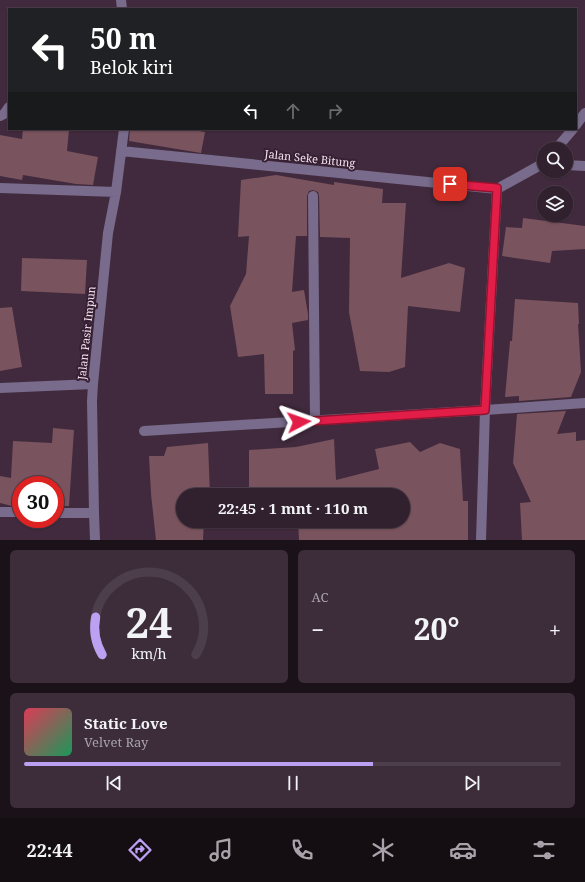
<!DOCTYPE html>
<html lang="id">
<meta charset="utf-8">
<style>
body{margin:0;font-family:"Noto Serif",serif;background:#3d2d3a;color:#f1f3f6;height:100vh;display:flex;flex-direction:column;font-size:15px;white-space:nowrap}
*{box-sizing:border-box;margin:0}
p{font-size:13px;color:#a8a3aa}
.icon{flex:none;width:22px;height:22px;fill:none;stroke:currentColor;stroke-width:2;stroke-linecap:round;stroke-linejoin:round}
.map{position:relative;height:540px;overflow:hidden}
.details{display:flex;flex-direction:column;gap:10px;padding:10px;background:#1b1219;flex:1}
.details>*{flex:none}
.banner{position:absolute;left:8px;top:8px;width:569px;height:122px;border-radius:0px;box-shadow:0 1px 3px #0004,0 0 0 1px #4c3e4a;background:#202124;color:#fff;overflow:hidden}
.controls{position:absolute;left:537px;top:142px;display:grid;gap:8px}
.controls a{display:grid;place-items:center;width:36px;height:36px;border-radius:50%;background:#31202e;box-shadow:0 1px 3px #0004,0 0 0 1px #4c3e4a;font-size:20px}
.speed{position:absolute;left:12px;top:476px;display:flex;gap:8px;font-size:20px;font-weight:700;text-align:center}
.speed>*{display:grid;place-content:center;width:52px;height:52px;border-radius:50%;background:#31202e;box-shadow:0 1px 3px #0004,0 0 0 1px #4c3e4a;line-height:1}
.speed .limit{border:6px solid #d22;background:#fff;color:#111}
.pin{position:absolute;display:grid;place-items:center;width:34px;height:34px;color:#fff;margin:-17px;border-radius:8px;box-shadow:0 2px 6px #0006}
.me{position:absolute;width:44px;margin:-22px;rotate:86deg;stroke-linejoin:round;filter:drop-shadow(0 0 3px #0008)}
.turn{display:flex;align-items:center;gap:14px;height:84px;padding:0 16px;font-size:18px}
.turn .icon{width:52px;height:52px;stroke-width:2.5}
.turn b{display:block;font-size:28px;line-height:34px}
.lanes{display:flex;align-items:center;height:38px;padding:0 16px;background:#0003;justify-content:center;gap:20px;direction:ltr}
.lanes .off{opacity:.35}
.big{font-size:30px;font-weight:700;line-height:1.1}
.details .tile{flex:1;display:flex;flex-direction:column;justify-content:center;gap:6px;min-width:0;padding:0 14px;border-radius:6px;background:#3d2d3a}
.details .dial{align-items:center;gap:0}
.dial svg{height:104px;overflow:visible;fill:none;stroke:#4c3e4a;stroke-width:7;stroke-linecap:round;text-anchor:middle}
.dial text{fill:#f1f3f6;stroke:none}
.song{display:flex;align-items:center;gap:12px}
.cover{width:48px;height:48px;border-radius:6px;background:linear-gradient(135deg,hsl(350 70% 55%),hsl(150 70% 35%))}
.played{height:4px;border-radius:2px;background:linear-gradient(90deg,#bca0f2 65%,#4c3e4a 65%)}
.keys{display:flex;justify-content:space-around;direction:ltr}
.heat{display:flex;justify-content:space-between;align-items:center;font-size:22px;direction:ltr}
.details .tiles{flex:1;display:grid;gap:10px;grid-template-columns:1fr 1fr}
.tile:last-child{grid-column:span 2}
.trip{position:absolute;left:176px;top:488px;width:234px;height:40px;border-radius:20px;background:#31202e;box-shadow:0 1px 3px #0004,0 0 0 1px #4c3e4a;font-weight:700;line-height:40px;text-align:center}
.tabs{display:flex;height:64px;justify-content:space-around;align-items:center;background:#140d12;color:#a8a3aa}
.tabs .icon{width:28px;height:28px}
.tabs .selected{color:#bca0f2}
.tabs b{font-size:18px;color:#f1f3f6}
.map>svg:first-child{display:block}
</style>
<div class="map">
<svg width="585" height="540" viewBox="0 0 585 540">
<rect width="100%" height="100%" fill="#412a3d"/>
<path fill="#79535d" d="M23 129H69L67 151 98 157 93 185 76 184 23 175 22 180 0 176V135L22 139Z
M130 129H186L205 132 201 153 129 141Z
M276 175 334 185V182L383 189 382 203H406L401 278 449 263 465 268 460 312 408 306 405 367 389 372 360 371 349 312 350 238 320 237 319 196 318 192 313 190 309 191 307 196V236H296L292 292 304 290 308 314V320L292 323 295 350 293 351V394H265L264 354 238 357 230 306 246 274 249 236 238 237 241 180Z
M523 218 585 226V249L552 251 550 263 502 256 506 227 522 228Z
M22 258 87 260 85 294 21 291Z
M515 299 578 303 579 324H578L581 372 571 397 519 401V396L505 397 510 341H512Z
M12 307 22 367 0 371V308Z
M566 411 557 434 576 432V441L585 440V540H522L520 503 531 502 513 463 517 414Z
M53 428 74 430 69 506H55V485H21V506H12L0 503V476L11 478 13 441 52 443Z
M334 439 336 480 379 469 375 449 410 442 420 452 440 443 460 449 463 501H468V540H299L298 521H403V495H249V450L296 447Z
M208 443 210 495H183V521H204L203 540H156L151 494 149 456H164L167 447Z"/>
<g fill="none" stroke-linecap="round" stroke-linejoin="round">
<path stroke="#786b8b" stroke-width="10" d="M121 0 122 9
M0 116 4 114 9 107
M576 125 585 113
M556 149 573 129
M121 151 497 189
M566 165 585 166
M0 188 116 192
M497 189 485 410 585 403
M497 189 544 163
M313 196 315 421
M0 388 93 384
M144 431 485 410 481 540
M0 512H21
M55 513H94
M95 540 94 513 92 401 93 384 108 233 116 192 124 129"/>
</g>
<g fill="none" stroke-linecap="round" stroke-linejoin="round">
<g stroke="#92132f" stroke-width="10">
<path id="route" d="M299 422 485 410 497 188 450 184"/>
</g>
<use href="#route" stroke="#e11d48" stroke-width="7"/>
</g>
<g text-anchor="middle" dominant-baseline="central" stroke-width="4" stroke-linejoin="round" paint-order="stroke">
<g font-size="11" fill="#f2e2ef" stroke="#372033">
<text transform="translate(310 158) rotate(6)">Jalan Seke Bitung</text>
<text transform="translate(86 333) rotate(-84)">Jalan Pasir Impun</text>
</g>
</g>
</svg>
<div class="controls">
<a><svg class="icon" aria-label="search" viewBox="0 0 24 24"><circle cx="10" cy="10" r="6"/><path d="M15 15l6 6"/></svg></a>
<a><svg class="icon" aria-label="layers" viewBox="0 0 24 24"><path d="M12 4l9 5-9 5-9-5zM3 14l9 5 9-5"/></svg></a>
</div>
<div class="speed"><div class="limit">30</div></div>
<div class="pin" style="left:450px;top:184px;background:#d93025"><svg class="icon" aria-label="arrive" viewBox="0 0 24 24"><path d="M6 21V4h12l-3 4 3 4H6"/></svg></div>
<svg class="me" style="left:299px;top:422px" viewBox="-20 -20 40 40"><path d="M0-17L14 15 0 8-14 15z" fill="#e11d48" stroke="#fff" stroke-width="4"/></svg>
<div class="trip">22:45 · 1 mnt · 110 m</div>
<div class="banner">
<div class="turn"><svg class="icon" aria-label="left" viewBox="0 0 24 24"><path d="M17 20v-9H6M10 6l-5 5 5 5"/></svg><div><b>50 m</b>Belok kiri</div></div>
<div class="lanes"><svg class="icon" aria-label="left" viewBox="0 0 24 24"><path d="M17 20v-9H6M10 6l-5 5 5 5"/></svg><svg class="icon off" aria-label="ahead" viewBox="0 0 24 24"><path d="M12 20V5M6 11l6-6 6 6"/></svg><svg class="icon off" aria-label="right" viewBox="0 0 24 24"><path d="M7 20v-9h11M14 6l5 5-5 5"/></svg></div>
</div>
</div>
<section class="details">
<div class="tiles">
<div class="tile dial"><svg viewBox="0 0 100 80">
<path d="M14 69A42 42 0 1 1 86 69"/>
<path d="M14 69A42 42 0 0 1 9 40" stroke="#bca0f2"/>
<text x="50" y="56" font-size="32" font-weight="700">24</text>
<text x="50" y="72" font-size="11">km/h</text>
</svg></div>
<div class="tile"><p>AC</p>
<div class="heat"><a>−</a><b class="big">20°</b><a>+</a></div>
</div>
<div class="tile">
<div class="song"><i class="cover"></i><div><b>Static Love</b><p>Velvet Ray</p></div></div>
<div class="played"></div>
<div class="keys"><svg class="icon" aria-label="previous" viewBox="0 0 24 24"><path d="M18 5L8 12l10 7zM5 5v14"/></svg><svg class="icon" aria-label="pause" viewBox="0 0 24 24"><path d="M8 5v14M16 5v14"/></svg><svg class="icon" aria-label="next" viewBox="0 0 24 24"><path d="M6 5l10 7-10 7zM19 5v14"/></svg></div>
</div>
</div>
</section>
<nav class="tabs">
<b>22:44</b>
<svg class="icon selected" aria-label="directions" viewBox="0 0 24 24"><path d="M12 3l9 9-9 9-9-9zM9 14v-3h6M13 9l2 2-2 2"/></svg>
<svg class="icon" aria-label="music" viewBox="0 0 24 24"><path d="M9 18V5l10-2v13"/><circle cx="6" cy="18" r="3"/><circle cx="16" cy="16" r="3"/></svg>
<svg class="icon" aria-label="phone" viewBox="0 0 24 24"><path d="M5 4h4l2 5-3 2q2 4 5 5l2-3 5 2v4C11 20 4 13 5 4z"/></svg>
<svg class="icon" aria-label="climate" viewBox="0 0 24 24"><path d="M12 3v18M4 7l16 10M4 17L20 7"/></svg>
<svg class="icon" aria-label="car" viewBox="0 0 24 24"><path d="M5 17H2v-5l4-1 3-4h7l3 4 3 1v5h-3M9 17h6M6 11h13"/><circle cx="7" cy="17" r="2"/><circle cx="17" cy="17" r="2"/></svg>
<svg class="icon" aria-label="filters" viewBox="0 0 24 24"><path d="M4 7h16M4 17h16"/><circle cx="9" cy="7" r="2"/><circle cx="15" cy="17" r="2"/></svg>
</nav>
